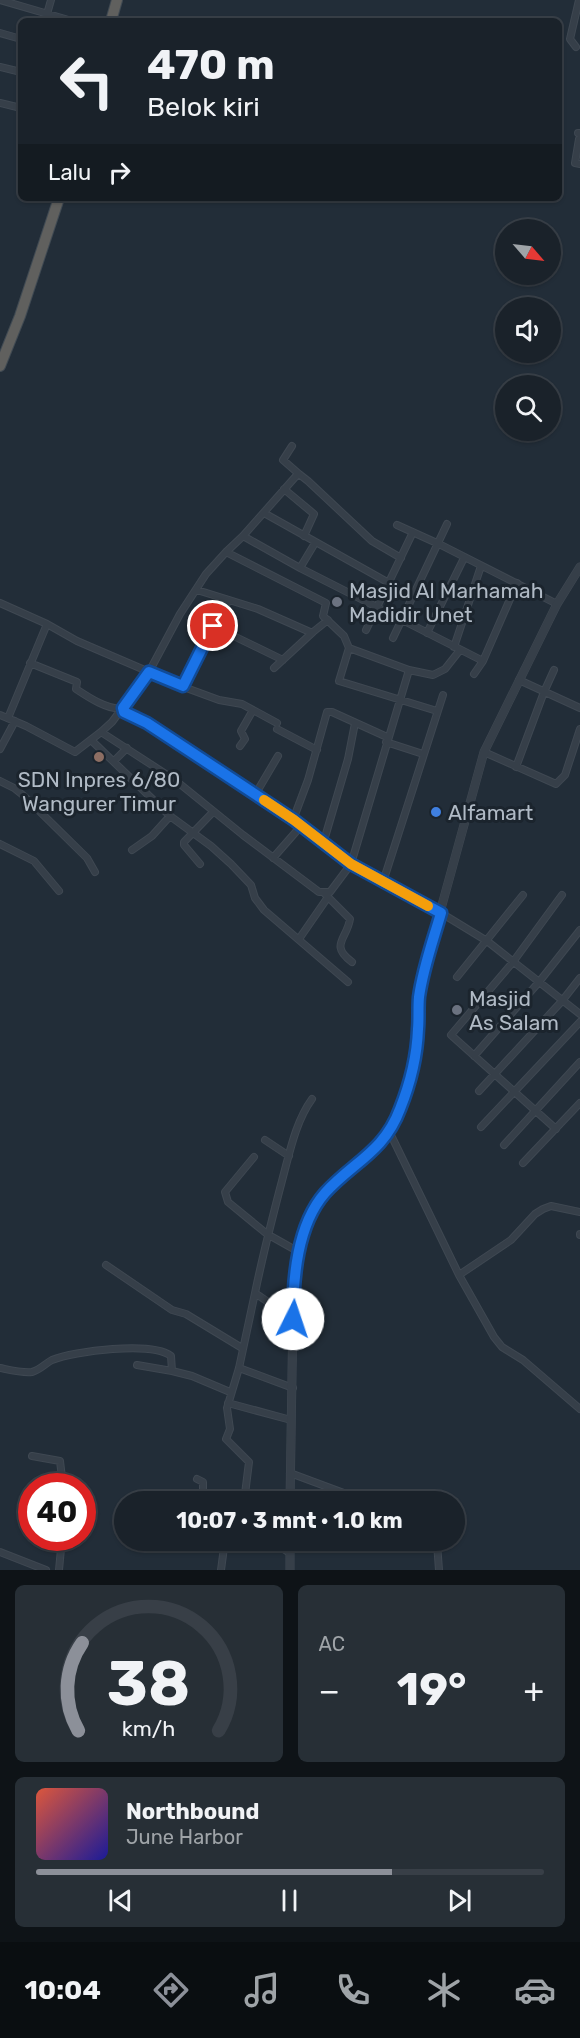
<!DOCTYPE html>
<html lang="id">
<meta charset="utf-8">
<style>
body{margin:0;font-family:Rubik,sans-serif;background:#272f36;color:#f1f3f6;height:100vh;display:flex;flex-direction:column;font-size:22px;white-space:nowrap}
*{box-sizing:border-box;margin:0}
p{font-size:20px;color:#9fa4a8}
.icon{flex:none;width:33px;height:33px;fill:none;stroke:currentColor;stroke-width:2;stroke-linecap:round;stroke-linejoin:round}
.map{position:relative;height:1570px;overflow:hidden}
.drawer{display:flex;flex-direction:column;gap:15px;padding:15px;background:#0e1317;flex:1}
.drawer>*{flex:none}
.hud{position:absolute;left:18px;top:18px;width:544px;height:183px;border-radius:9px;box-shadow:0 2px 4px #0004,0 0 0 2px #383f47;background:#1a222a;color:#f1f3f6;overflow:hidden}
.needle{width:39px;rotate:118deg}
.buttons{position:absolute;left:495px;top:219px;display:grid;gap:12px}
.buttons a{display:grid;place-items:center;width:66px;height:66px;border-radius:50%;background:#1a222a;box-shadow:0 2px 4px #0004,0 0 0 2px #383f47;font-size:30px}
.speed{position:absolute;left:18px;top:1473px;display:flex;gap:12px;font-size:30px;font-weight:700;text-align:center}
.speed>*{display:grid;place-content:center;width:78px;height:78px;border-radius:50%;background:#1a222a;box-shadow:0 2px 4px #0004,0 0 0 2px #383f47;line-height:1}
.speed .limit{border:9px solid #d22;background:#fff;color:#111}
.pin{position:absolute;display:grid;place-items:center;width:51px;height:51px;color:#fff;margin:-26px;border:3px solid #fff;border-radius:50%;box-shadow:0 2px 6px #0007}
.me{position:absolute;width:66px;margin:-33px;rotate:4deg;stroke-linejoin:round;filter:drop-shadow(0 0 4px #0008)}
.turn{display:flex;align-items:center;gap:21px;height:126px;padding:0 30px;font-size:27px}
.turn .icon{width:78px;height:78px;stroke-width:2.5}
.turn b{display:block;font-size:42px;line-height:51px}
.then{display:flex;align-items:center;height:57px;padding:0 30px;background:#0003;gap:12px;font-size:22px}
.big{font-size:45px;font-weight:700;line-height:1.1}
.drawer .card{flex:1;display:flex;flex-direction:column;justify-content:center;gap:9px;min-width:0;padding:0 21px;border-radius:9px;background:#272f36}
.drawer .dial{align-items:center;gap:0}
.dial svg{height:156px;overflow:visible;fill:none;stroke:#383f47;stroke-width:7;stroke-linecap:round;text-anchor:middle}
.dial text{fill:#f1f3f6;stroke:none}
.song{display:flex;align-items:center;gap:18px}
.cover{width:72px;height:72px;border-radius:9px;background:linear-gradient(135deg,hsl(10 70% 55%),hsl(240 70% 35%))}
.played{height:6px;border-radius:3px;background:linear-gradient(90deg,#8c9099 70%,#383f47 70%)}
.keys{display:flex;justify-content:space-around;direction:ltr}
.heat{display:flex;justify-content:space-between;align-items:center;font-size:33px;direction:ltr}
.drawer .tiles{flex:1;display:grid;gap:15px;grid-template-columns:1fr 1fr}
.card:last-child{grid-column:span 2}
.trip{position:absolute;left:114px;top:1491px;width:351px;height:60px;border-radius:30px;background:#1a222a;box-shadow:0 2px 4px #0004,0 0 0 2px #383f47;font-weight:700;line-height:60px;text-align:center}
.tab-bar{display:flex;height:96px;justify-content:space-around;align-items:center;background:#0a0e11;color:#9fa4a8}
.tab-bar .icon{width:42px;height:42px}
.tab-bar .active{color:#8c9099}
.tab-bar b{font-size:27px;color:#f1f3f6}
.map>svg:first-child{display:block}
</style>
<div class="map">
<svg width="580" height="1570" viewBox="0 0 580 1570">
<rect width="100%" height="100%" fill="#222d38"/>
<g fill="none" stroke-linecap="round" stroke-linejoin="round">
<g stroke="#3f4852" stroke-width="8">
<path id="minor" d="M0 0 72 21
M47 14 51 0
M0 33 21 39
M576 47 570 39 579 0
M0 67 21 72
M0 103 21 108
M578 133H580
M579 139 575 163 580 164
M292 446 283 460 299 474
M284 489 314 514 304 536
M264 513 389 583
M397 525 439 544 557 604
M243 536 300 568 483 661
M226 552 326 603 323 616 344 636 349 648 339 681 437 711
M300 568 315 543
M197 590 258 609 310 632H313L328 620
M229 600 213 626 283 660
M0 603 47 624 77 641 189 689 219 700 242 704 277 723
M366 630 413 532
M427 633 464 558
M393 638 447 524
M454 647 481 566
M30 663 77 682 76 689C88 697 109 711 123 708L124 712 147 723 293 820 351 864 409 670 349 648
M274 668 313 632
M409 670 433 675 445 669 460 650
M474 674 483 661 517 583
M519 680 580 708
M183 686 213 626
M0 715 26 726 75 752 101 732 175 780 243 835 319 892H330L351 864 441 913 487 941 580 1014
M8 718 47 624
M277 729 317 750
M101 732 112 722 149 672 180 614 206 574 226 552 243 536 297 475 299 474 308 481 372 541 401 558
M91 740 170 816 211 846 231 864 251 885 255 898 264 910 348 982
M386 742 423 754
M240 746 245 739 241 731 253 710
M0 749 15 721
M484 752 556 784 565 775 580 729
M114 761 127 748
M516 767 544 692 554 670
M0 781 14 788 24 796 87 858 95 872
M255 795 278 756
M293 820 308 780 327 712H332L387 737
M0 844 34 861 59 891
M323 844 348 759 355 723
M132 850 152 836 170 816
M273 858 301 826
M200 864 184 845V842L213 812
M383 882 443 695
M325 894 350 919C347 939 329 945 352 962
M299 939 328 897
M457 977 523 895
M474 1056 539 982 580 930
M479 1091 562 1001 580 978
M481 1127 580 1022
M556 1129 451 1035 513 962 562 895
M390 1133 459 1275 494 1337 502 1347 523 1360 580 1409
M265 1140 289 1156
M504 1145 580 1062
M254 1157 225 1192 228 1202 267 1234 299 1252
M523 1163 580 1103
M580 1235V1234
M106 1265 172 1310 186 1314 242 1348
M459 1275 511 1240 535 1214 543 1209 551 1206 580 1212
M293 1319 255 1293C263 1254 273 1215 283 1177 290 1151 296 1121 312 1099
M137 1365 172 1371
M0 1368C10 1370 22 1373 32 1372 40 1370 46 1363 52 1360 74 1351 152 1341 171 1356L172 1371 192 1376 230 1392
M239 1368 293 1388
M228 1403 291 1420
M32 1456 60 1461 63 1486
M290 1473 360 1499 394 1497 402 1502
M197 1479 203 1482V1502
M244 1502 249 1462 226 1439 230 1429 227 1408 239 1368 255 1293
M269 1540 290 1553
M435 1540 437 1543 439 1570
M0 1552 46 1570
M59 1570 62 1538
M221 1570 225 1540"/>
</g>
<g stroke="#3f4852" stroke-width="9">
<path id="tertiary" d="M290 1502 293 1311 301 1239 313 1210 325 1193 381 1143 390 1133 396 1120 415 1059 419 998 425 967 484 752 557 604 580 567
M290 1540V1570"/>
</g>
<g stroke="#404a53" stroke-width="12">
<path id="trunk" d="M111 21 117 0
M0 366 20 316 59 198"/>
</g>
<use href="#minor" stroke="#363f49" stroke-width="6"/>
<use href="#tertiary" stroke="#363f49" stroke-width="8"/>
<use href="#trunk" stroke="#60605e" stroke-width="10"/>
</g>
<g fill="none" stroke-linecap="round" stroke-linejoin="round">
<g stroke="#114b97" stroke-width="15">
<path id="route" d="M213 626 183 686 149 672 123 708 124 712 147 723 220 771 294 820 351 864 441 913C433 941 423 968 419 997 418 1008 419 1019 418 1029 417 1056 410 1084 400 1109 384 1152 353 1162 325 1193 297 1225 293 1278 293 1319"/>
</g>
<use href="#route" stroke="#1a73e8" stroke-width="10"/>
<path stroke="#f59e0b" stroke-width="10" d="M264 800 294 820 351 864 428 906"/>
</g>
<g fill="#6b7280" stroke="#1b242d" stroke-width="2">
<circle cx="337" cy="602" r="6"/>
<circle cx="457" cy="1010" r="6"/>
</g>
<circle fill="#8d6e63" stroke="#1b242d" stroke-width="2" cx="99" cy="757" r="6"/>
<circle fill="#3f7fe0" stroke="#1b242d" stroke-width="2" cx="436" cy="812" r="6"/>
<g text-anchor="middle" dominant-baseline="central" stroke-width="6" stroke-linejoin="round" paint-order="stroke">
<g font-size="21" fill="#b0bac5" stroke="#1b242d" text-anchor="start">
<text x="349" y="590">Masjid Al Marhamah<tspan x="349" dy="24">Madidir Unet</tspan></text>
<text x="99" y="779" text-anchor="middle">SDN Inpres 6/80<tspan x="99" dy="24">Wangurer Timur</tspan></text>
<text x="448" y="812">Alfamart</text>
<text x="469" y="998">Masjid<tspan x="469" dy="24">As Salam</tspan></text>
</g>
</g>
</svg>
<div class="buttons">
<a><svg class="needle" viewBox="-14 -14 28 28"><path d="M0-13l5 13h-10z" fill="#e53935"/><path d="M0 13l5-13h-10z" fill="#9fa4a8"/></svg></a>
<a><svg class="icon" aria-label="sound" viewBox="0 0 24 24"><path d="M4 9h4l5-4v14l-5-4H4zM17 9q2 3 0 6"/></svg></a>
<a><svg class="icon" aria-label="search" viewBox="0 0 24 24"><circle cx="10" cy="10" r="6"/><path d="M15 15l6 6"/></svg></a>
</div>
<div class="speed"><div class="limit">40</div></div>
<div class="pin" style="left:213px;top:626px;background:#d93025"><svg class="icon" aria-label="arrive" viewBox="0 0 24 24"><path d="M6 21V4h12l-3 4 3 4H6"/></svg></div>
<svg class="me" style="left:293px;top:1319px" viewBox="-20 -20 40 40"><circle r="19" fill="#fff"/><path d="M0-13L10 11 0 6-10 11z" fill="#1a73e8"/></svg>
<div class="trip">10:07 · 3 mnt · 1.0 km</div>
<div class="hud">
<div class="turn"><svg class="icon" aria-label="left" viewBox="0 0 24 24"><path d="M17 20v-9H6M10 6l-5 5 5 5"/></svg><div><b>470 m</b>Belok kiri</div></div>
<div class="then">Lalu<svg class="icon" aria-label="right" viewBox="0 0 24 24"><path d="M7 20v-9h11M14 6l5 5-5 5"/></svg></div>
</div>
</div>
<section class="drawer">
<div class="tiles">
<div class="card dial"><svg viewBox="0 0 100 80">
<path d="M14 69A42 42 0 1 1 86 69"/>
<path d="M14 69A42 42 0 0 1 16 24" stroke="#8c9099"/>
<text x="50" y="56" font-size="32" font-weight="700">38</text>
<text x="50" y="72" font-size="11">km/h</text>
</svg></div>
<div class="card"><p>AC</p>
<div class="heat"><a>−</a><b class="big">19°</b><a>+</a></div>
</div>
<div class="card">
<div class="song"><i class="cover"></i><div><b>Northbound</b><p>June Harbor</p></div></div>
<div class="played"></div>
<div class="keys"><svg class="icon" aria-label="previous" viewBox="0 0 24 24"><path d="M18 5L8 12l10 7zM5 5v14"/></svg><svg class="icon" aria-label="pause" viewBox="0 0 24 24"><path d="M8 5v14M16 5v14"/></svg><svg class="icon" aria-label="next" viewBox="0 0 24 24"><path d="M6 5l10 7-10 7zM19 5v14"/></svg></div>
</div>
</div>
</section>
<nav class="tab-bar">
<b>10:04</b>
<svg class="icon active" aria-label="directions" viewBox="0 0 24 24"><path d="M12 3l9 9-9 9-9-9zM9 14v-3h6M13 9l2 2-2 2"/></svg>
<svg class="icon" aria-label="music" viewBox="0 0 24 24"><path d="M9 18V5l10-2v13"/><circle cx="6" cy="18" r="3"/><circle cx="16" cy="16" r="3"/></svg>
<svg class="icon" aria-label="phone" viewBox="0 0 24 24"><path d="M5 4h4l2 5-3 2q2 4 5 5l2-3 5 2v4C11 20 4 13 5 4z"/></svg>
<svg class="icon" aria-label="climate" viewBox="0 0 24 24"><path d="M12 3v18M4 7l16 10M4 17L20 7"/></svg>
<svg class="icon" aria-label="car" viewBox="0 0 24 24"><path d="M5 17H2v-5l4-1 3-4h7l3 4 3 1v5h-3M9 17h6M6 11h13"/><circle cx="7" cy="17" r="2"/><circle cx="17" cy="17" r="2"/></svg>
</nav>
